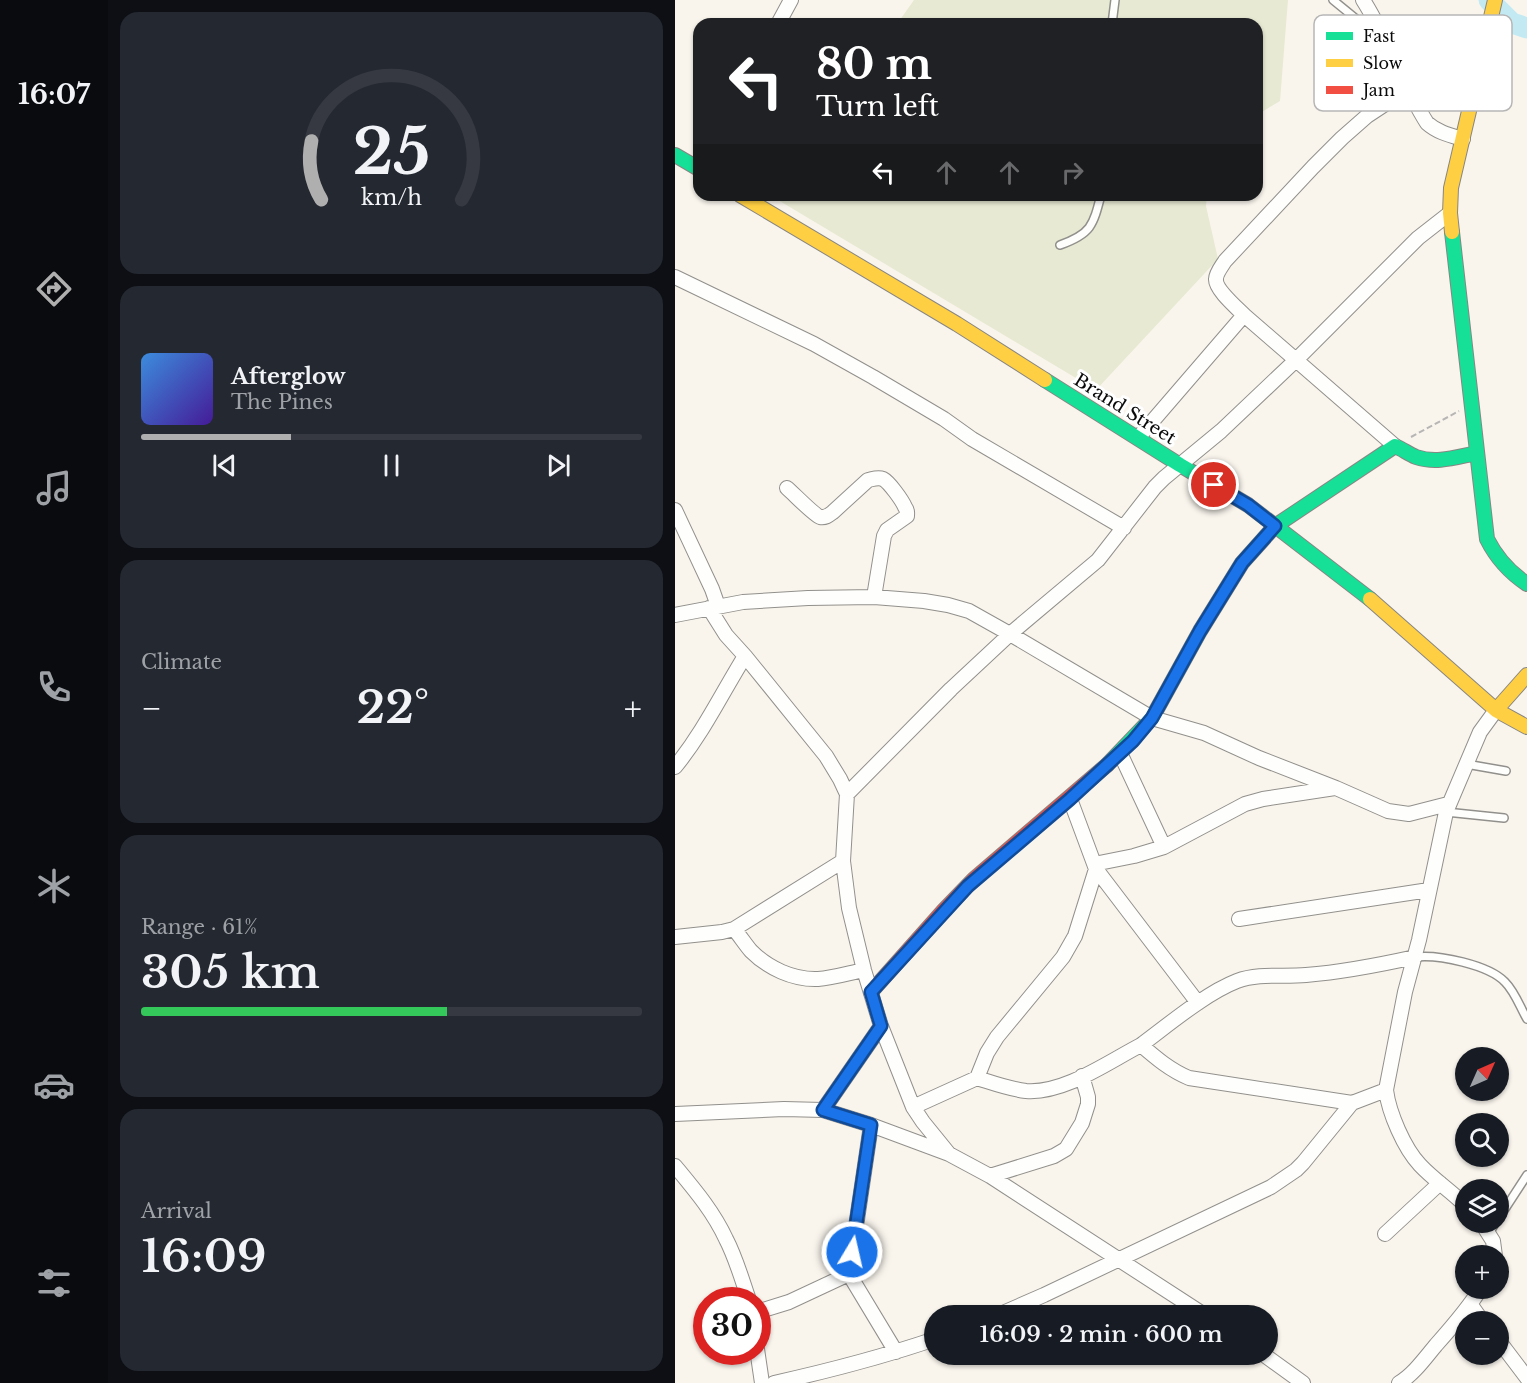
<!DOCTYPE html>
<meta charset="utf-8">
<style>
body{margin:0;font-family:"Libre Baskerville",serif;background:#242831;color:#f1f3f6;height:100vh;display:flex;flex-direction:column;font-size:22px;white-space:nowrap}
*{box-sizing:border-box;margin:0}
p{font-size:20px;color:#9ea1a6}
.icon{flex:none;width:33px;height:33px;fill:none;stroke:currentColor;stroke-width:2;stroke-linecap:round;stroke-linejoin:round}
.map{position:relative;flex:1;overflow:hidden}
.drawer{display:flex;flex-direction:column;gap:12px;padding:12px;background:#0d0f14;width:567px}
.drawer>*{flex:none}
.banner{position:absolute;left:18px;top:18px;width:570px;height:183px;border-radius:18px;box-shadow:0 2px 4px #0004;background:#202124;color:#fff;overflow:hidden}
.needle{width:39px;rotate:45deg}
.fabs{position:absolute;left:780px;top:1047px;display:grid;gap:12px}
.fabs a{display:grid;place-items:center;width:54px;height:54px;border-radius:50%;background:#171b24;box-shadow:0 2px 4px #0004;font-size:30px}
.speed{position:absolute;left:18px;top:1287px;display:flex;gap:12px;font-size:30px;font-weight:700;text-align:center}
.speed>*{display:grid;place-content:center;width:78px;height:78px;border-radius:50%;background:#171b24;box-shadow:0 2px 4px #0004;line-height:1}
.speed .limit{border:9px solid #d22;background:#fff;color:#111}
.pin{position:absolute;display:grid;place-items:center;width:51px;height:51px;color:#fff;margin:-26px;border:3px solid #fff;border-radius:50%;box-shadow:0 2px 6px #0007}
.me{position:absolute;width:66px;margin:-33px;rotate:9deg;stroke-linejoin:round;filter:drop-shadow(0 0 4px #0008)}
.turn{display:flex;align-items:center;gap:21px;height:126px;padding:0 24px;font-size:27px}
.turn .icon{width:78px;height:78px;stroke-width:2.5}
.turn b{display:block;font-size:42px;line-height:51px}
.lanes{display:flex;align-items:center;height:57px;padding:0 24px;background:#0003;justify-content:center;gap:30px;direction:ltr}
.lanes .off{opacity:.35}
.big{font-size:45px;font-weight:600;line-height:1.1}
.drawer .widget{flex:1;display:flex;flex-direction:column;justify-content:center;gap:9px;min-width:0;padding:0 21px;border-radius:18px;background:#242831}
.drawer .dial{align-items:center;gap:0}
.dial svg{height:156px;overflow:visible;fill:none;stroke:#363941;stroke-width:7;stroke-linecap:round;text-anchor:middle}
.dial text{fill:#f1f3f6;stroke:none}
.song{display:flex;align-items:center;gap:18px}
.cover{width:72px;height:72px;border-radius:9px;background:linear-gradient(135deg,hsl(210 70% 55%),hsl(260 70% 35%))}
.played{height:6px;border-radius:3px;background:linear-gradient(90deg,#afafaf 30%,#363941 30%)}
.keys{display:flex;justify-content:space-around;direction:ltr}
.heat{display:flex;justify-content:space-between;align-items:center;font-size:33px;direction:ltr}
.charge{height:9px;border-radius:4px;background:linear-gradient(90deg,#34c759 61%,#363941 0)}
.trip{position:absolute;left:249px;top:1305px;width:354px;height:60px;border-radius:30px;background:#171b24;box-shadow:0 2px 4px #0004;font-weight:600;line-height:60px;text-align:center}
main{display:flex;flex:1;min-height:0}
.dock{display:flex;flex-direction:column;width:108px;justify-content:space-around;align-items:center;background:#090b0e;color:#9ea1a6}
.dock .icon{width:42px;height:42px}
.dock .selected{color:#afafaf}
.dock b{font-size:27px;color:#f1f3f6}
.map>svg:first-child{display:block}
</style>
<main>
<nav class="dock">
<b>16:07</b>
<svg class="icon selected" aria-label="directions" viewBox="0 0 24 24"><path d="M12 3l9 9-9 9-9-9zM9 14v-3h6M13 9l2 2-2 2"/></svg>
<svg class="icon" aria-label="music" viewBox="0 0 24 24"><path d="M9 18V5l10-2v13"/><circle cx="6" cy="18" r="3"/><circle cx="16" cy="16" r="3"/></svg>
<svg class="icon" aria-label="phone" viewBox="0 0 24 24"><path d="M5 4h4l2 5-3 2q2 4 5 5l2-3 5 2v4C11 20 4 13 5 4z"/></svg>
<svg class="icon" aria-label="climate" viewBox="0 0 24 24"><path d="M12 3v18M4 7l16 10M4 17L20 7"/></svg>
<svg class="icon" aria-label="car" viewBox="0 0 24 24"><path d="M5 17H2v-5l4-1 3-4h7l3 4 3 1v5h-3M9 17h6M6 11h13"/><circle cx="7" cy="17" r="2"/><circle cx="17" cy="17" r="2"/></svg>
<svg class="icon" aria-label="filters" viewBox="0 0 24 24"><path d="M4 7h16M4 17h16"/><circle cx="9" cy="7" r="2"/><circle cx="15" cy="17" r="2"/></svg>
</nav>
<section class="drawer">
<div class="widget dial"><svg viewBox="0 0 100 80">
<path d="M14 69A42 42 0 1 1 86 69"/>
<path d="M14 69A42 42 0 0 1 9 39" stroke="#afafaf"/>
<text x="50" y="56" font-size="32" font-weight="700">25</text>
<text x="50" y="72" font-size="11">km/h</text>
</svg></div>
<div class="widget">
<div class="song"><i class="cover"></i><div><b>Afterglow</b><p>The Pines</p></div></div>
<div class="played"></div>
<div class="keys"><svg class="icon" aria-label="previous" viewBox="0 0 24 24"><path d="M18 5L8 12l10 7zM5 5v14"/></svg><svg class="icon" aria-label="pause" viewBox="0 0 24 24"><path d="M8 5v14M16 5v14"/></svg><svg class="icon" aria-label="next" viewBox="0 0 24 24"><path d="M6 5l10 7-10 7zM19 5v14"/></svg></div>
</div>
<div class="widget"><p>Climate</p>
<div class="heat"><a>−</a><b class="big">22°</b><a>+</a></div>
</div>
<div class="widget"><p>Range · 61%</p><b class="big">305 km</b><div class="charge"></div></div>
<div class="widget"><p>Arrival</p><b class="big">16:09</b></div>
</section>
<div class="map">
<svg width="852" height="1383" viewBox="0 0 852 1383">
<rect width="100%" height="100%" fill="#f9f5ed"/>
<path fill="#e7e9d2" d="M239 0H613L605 101 582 115V24H222Z
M99 195H532L531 206 543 259 421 390 98 197Z"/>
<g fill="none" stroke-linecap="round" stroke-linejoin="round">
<path stroke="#c3eaf3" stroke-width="21" d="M814 0 837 23 852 28"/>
<g stroke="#92908c" stroke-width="10">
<path id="lane" d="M658 0 696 31 706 35
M437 24 440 0
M385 245C416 234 418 226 426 195
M791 764 831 771
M771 812 829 818
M740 957C763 954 814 965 830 982 840 992 845 1007 852 1019
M824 1218 852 1175
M814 1233 821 1222"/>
</g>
<g stroke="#92908c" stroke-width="16">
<path id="street" d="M688 0C713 39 727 84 752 123 762 132 774 135 788 139
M103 24 116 0
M0 277 139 344 198 377 269 419 297 439 449 528
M463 438 569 315C561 307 540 289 541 279 541 273 547 266 550 261L638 167 667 138 692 116 733 89
M720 446 621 360 743 238 775 213
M112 488C119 494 138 514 145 517 151 518 154 515 158 512L193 480C198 479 203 477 208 479 214 482 227 500 230 507 233 511 232 512 232 516L212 530 209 536 199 597
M0 510 37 589 43 606
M34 608 51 635 70 656 151 756 165 779 172 794 168 861 174 908 189 970 206 1026 238 1107 248 1122 274 1154
M0 615 68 602 133 598 199 597 249 601 273 605 294 611 335 634 477 718 529 733 584 758 661 788 713 811 734 814 773 804
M445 753 489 847
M0 767C28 733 47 693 70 656
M172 794 276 689 335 634 423 560 480 487 489 478 546 431 621 360 569 315
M395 799 421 869 523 1003
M419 864 459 856 489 847 570 804 588 799 660 788
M564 919 754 890
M59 929C65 936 70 944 76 951 93 968 118 980 143 979 158 978 174 973 189 970
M0 937 47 932 59 929 168 861
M466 1045C493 1025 531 993 562 981 584 973 608 977 631 975 668 972 704 965 740 957
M302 1078 312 1053 322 1037 388 957 400 936 421 869
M238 1107 302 1078C318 1083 334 1089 351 1091 389 1094 433 1062 466 1045 481 1058 495 1070 514 1078L677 1103
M148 1110 206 1026
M0 1114 109 1109 148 1110 196 1125 274 1154 315 1176 531 1316
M0 1166C19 1189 38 1211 51 1239 61 1258 67 1280 74 1300
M315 1176 379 1156 391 1149 407 1123 413 1104V1097L407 1076
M790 1205C776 1191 759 1180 745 1165 729 1148 714 1113 711 1090L730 992 744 940 771 812 805 732 821 710
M806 1222 818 1241 820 1256
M710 1234 765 1183
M174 1274 196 1125
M796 1305 808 1322
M82 1312 114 1302 174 1274 221 1352
M321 1316 369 1295 596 1187 621 1170 628 1163 677 1103 711 1090
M824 1341 852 1378
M82 1349 87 1383
M588 1354 628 1383
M99 1383C153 1371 207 1357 260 1339
M724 1383C739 1374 750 1358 761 1345 777 1327 793 1309 806 1288"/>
</g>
<g stroke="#888683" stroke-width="16">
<path id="fast" d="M0 155 24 169
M777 232 812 539C822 559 834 572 852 584
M370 380 505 465 573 505 695 599
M432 765 477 718 525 631 567 563 600 526 720 446C727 449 734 454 741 457 762 464 781 457 802 453"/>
</g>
<g stroke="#888683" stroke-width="16">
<path id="slow" d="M65 195 282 324 370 380
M777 232 775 213 776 188 820 0
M695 599 821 710 852 727
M821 710 852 675"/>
</g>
<g stroke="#888683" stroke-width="16">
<path id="jam" d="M196 992 269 910 299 879 432 765"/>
</g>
<path stroke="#b7b6b5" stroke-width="2" stroke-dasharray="6 3" stroke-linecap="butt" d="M736 437 784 411"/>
<use href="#lane" stroke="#fefefc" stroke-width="7"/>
<use href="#street" stroke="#fefefc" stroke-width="14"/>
<use href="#fast" stroke="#16e098" stroke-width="14"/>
<use href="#slow" stroke="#ffcf43" stroke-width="14"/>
<use href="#jam" stroke="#f24e42" stroke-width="14"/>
</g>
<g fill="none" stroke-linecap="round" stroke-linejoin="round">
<g stroke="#114b97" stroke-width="15">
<path id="route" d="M177 1252 196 1125 148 1110 206 1026 196 992 293 886 395 799 458 741 468 729 477 718 525 631 567 563 600 526 573 505 539 485"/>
</g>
<use href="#route" stroke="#1a73e8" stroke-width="10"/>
</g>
<g text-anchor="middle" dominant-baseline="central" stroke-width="6" stroke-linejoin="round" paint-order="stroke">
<g font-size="18" fill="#0a0a0a" stroke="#fff">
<text transform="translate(450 409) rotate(32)">Brand Street</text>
</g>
</g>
<rect x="639" y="15" width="198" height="96" rx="9" fill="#fff" stroke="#b6b6b6" stroke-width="1.5"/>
<rect x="651" y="32" width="27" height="8" fill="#16e098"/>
<rect x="651" y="59" width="27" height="8" fill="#ffcf43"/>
<rect x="651" y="86" width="27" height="8" fill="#f24e42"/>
<g font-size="16" fill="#0a0a0a">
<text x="688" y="42">Fast</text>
<text x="688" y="69">Slow</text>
<text x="688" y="96">Jam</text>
</g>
</svg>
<div class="fabs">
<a><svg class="needle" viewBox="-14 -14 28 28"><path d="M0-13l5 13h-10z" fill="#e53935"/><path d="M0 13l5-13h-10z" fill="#9ea1a6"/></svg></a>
<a><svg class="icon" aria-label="search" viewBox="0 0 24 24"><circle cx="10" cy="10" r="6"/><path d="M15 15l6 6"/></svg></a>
<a><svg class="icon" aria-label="layers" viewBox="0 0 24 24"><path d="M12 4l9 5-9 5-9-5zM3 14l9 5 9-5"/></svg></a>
<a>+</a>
<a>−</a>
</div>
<div class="speed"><div class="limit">30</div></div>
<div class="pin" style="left:539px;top:485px;background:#d93025"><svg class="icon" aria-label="arrive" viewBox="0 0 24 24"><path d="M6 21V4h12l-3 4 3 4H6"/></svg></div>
<svg class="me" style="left:177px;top:1252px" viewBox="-20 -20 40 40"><circle r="17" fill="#1a73e8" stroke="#fff" stroke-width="3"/><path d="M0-11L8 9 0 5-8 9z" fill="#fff"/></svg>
<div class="trip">16:09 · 2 min · 600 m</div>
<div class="banner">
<div class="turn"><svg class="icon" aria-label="left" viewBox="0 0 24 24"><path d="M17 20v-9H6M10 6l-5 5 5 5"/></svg><div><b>80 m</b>Turn left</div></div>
<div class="lanes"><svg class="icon" aria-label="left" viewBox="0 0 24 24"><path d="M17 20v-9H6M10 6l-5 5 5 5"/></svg><svg class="icon off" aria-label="ahead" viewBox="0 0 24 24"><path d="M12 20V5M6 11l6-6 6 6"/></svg><svg class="icon off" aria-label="ahead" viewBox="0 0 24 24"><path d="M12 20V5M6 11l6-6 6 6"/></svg><svg class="icon off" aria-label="right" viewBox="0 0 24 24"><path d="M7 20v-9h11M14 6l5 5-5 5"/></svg></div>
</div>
</div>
</main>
